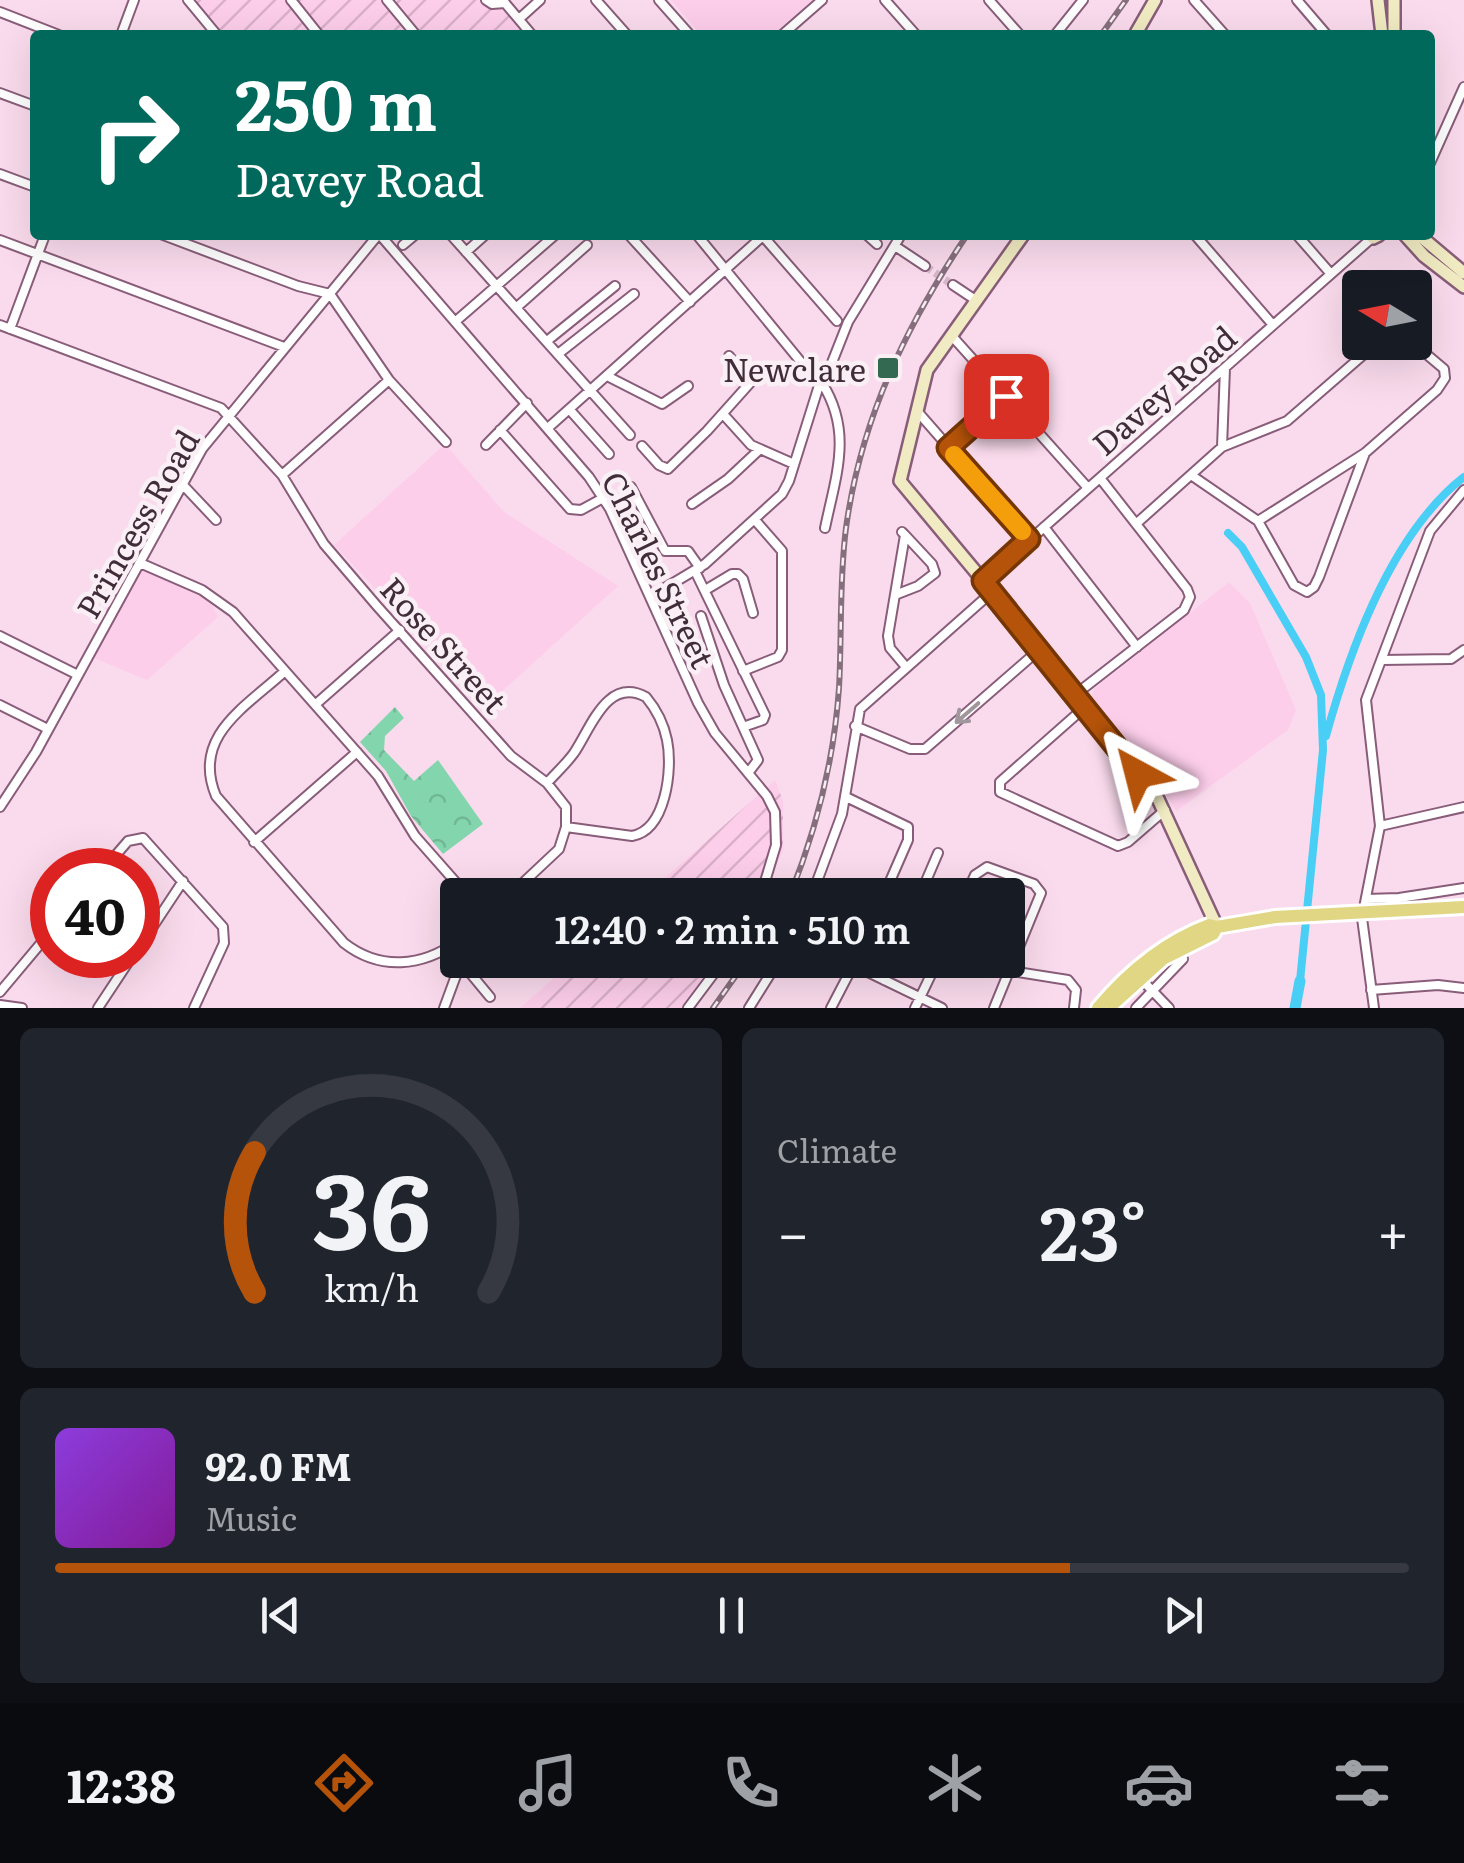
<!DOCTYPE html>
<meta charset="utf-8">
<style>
body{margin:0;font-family:Literata,serif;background:#20242c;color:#f1f3f6;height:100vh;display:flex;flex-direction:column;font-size:38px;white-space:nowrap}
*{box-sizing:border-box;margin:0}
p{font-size:32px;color:#9ea1a6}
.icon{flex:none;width:55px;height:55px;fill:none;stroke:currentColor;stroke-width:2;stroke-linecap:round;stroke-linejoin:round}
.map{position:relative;height:1008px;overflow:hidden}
.side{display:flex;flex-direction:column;gap:20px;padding:20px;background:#0d0f14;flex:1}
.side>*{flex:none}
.hud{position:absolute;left:30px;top:30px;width:1405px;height:210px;border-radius:10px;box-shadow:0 10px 40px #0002;background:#00695c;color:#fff;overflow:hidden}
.needle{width:65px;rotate:280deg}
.fabs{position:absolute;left:1342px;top:270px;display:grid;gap:20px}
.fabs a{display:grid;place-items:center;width:90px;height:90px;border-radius:10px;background:#171b24;box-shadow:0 10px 40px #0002;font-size:50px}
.speed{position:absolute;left:30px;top:848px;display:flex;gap:20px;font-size:50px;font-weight:700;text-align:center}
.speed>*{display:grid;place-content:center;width:130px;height:130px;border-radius:50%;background:#171b24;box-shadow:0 10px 40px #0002;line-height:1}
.speed .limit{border:15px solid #d22;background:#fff;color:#111}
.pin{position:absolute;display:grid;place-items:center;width:85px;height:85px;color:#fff;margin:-42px;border-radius:20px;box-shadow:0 5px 15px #0006}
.me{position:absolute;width:110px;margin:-55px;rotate:322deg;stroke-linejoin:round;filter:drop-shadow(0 0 8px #0008)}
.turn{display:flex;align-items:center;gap:35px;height:210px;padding:0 40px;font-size:45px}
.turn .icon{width:130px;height:130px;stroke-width:2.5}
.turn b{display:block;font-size:70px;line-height:85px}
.big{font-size:75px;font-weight:600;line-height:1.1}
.side .tile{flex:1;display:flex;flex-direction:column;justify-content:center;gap:15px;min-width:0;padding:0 35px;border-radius:15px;background:#20242c}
.side .dial{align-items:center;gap:0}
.dial svg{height:260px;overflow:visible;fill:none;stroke:#363941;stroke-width:7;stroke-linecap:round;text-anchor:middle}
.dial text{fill:#f1f3f6;stroke:none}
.song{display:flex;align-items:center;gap:30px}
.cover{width:120px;height:120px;border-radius:15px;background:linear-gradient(135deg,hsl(270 70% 55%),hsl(290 70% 35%))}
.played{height:10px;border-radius:5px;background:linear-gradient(90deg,#b45309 75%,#363941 75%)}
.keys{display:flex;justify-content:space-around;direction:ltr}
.heat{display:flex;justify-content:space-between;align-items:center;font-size:55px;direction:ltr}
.side .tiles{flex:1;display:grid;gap:20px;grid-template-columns:1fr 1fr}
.tile:last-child{grid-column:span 2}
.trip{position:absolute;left:440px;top:878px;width:585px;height:100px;border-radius:10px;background:#171b24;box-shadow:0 10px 40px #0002;font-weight:600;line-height:100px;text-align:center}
.tabs{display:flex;height:160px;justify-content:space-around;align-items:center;background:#090b0e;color:#9ea1a6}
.tabs .icon{width:70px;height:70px}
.tabs .active{color:#b45309}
.tabs b{font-size:45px;color:#f1f3f6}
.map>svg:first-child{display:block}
</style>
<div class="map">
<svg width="1464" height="1008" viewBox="0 0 1464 1008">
<defs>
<pattern id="industrial-furrows" width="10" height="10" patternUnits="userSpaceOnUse" patternTransform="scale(2.5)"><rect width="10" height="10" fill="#fdceea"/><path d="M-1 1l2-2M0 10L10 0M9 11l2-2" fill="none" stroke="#dab1c9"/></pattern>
<pattern id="park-crowns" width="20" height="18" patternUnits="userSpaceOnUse" patternTransform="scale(2.5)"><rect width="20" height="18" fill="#82d5ac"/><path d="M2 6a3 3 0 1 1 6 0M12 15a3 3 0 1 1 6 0" fill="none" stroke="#71b795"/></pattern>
</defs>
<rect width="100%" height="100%" fill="#fadbed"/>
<path fill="#fdceea" d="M671 0H812L772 35H701Z
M445 444 504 512 618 586 486 706 334 545Z
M148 570 209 598 218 617 147 680 94 658 138 573Z
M1229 582 1250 603 1296 710 1288 730 1176 811 1156 778 1091 699 1094 689Z"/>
<path fill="url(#industrial-furrows)" d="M194 0H505L530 35H224Z
M775 780 783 801V850L764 895H646Z
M574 960H729L693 1008H520Z"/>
<path fill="url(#park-crowns)" d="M395 707 404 718 385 736 384 750 414 781 438 760 483 824 443 854 411 816 386 771 360 742Z"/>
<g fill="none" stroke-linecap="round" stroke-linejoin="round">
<path stroke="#49cef5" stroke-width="8" d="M1228 533 1242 547 1306 657 1321 695 1323 750 1300 981
M1326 736C1350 649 1391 534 1464 477"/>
<path stroke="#49cef5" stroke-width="11" d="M1295 1008 1300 981"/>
<path stroke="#d5b8c9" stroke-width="8" stroke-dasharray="8 4" stroke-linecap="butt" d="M925 266 953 285"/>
<g stroke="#895d79" stroke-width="12">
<path id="street" d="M188 0 217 35
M291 0 319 35
M387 0 416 35
M486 0 492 4 505 3
M596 0 627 35
M659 0 690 35
M885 0 916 35
M989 0 1020 35
M1194 0 1225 35
M1297 0 1327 35
M505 3 532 35
M0 12 59 35
M519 19 540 0
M121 35 134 0
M782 35 822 0
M1055 35 1083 0
M0 93 35 106
M1430 163 1464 87
M0 174 35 187
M163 235 298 286 330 294 389 380 446 442
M380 235 589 477 610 509 698 703 715 733 767 796 775 812 776 845 761 895
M451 235 630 435
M629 235 690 302
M697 235 805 367C810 372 819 377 822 383 853 432 836 475 825 528
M762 235 837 321
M867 235 877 244
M1195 235 1273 325
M1297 235 1331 274
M0 240 284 347
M403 245 415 235
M895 246 925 266
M466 252 485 235
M953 285 977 301
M517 307 587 245
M456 321 555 235
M0 325 221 408 282 475 324 544 377 606 511 756 547 783 566 807V827L559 849 510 895
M10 329 45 235
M951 335 1088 488
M547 341 615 286
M558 354 634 294
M607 376 662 404 688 386
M569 409 609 454
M917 411 1029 539
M723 414 751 445 794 464
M549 427 764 235
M500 430 570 509 581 510 603 498
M486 445 527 403
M642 446 659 465 668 469 707 431 750 383 729 356
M948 447 1006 396
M1222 447 1225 368
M282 475 389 380
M1191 475 1258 521 1294 585 1307 592 1314 587 1319 577 1365 453
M183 485 216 520
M631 487 665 551H688L700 568
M692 504 728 479 759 450
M1258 521 1365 453 1437 390 1445 378 1444 369 1412 342
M1137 523 1222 447 1287 421 1378 342
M1044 527 1137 647
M902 532 905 535 888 636 890 648 906 667
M140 563 202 590 233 612 378 776 415 836 467 895
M695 571 765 715 763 720 743 727 758 760 748 773
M983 581 1373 237
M707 589 732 574H738L743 579 753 613
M895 595 918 586 935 573 932 564 905 535
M650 597 705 564 782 494 789 481 821 379 831 365 848 322 901 235
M701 616 724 685 743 727
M0 636 78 675
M1382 660 1451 659 1464 650
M285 671C246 707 191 736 216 796L344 943C380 971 422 967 458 941
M743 671 778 657 782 650V551L755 520
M1076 694 1184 610 1190 597 1187 589 1100 478
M316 704 400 630
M0 705 48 729
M1085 707 1000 782V792L1118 846 1128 842 1165 810
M855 726 910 749H925L1040 649
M547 783C556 773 566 764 574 753 591 728 607 676 646 697 656 709 664 725 667 740 673 769 666 830 632 836L566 827
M846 797 908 827V840L884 895
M0 807 36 752 202 449 378 235
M1380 826 1464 807
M254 842 357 752
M103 870 128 841 143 838 223 927 224 943 194 1008
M812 895 842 814 860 709 992 592
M920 895 938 853
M966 895 975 875 987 867 1034 884 1041 893 994 1008
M1366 899 1399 898 1464 888
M138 949 183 881
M843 960 942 1008
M461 962 490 997
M1011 971 1068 980 1076 990 1074 1008
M1141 979 1169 1008
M884 980 893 960
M1371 990 1438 985 1464 988
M0 992 52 930
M0 1005 22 1008
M98 1008 133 955
M444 1008 461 962
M688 1008 724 960
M749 1008 779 960
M831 1008 856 960
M915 1008 938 960
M1136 1008 1183 959
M1374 1008 1362 918 1380 826 1366 700 1430 531 1464 490"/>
</g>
<g stroke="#895d79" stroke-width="16">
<path id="secondary" d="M1378 0 1382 35
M1394 0V35
M1135 35 1155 0
M1023 235 927 370 900 481 1040 649 1158 799 1217 927
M1405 235 1424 256 1464 287
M1419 235 1464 273
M1373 238 1379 235"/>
</g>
<g stroke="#fff" stroke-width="18">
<path id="primary" d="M1112 1005 1163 959 1213 934 1217 927
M1098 1008C1129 971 1164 942 1209 925L1217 927 1275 917 1464 907"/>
</g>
<use href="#street" stroke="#fff" stroke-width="8"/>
<use href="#secondary" stroke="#f0ebc2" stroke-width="11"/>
<use href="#primary" stroke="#e0d684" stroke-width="12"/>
<g stroke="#866f7d" stroke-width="6">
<path id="rail" d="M1101 35 1126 0
M790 895C817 828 834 760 839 688 842 635 839 581 846 528 861 418 906 326 967 235
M713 1008 747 960"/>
</g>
<use href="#rail" stroke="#f9eff5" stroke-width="2.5" stroke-dasharray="8" stroke-linecap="butt"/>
</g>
<defs><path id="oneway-shaft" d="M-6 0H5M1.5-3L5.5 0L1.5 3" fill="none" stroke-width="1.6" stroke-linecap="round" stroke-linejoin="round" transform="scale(2.5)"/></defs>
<use stroke="#a0969c" href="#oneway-shaft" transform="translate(967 713) rotate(139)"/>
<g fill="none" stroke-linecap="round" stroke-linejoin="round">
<g stroke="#753606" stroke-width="25">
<path id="route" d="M1006 396 948 448 1029 539 983 581 1138 774"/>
</g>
<use href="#route" stroke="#b45309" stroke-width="18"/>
<path stroke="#f59e0b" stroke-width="18" d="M954 455 1022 531"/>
</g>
<rect fill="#326950" stroke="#f9eff5" stroke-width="4" x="876" y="356" width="24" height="24" rx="5"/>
<g text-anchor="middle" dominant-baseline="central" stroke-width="9" stroke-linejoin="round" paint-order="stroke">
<g font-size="32" fill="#402d39" stroke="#f9eff5" text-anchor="end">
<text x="866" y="368">Newclare</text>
</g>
<g font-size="32" fill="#402d39" stroke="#f9eff5">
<text transform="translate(1163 389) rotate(-41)">Davey Road</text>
<text transform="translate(136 523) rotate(-60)">Princess Road</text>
<text transform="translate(660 569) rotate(64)">Charles Street</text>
<text transform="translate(445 644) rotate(48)">Rose Street</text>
</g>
</g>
</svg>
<div class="fabs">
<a><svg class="needle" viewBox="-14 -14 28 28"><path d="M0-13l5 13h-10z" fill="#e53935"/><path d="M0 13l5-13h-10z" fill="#9ea1a6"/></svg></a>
</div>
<div class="speed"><div class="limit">40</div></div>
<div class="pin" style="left:1006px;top:396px;background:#d93025"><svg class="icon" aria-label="arrive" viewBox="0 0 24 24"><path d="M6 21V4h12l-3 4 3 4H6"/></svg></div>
<svg class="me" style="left:1138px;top:774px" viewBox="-20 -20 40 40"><path d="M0-17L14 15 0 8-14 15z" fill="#b45309" stroke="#fff" stroke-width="4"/></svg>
<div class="trip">12:40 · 2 min · 510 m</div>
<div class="hud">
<div class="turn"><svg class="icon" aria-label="right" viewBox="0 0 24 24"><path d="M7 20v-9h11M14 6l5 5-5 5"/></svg><div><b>250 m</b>Davey Road</div></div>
</div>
</div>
<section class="side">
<div class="tiles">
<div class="tile dial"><svg viewBox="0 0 100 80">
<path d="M14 69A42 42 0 1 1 86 69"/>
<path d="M14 69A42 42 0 0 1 14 26" stroke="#b45309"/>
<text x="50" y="56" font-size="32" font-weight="700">36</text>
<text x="50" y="72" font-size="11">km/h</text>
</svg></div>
<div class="tile"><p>Climate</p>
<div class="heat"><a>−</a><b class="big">23°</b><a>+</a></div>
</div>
<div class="tile">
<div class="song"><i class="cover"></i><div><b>92.0 FM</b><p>Music</p></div></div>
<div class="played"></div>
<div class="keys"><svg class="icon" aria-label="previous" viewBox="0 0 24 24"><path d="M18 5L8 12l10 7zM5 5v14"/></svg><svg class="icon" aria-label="pause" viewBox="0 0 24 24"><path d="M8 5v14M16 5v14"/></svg><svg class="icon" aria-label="next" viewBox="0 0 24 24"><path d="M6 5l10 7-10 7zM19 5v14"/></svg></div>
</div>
</div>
</section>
<nav class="tabs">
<b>12:38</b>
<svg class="icon active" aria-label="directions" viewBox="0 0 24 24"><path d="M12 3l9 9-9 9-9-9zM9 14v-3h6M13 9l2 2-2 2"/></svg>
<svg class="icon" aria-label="music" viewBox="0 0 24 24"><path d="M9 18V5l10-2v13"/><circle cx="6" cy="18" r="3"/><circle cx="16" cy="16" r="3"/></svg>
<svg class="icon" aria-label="phone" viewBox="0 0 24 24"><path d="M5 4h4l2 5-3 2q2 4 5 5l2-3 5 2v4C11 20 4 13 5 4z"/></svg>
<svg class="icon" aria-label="climate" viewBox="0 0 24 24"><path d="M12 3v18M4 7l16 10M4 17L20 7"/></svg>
<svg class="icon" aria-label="car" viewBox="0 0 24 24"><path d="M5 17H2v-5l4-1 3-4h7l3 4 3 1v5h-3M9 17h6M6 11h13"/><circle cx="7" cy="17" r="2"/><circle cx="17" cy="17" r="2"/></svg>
<svg class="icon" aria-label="filters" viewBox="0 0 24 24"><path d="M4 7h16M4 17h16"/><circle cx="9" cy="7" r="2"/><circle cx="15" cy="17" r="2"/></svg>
</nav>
